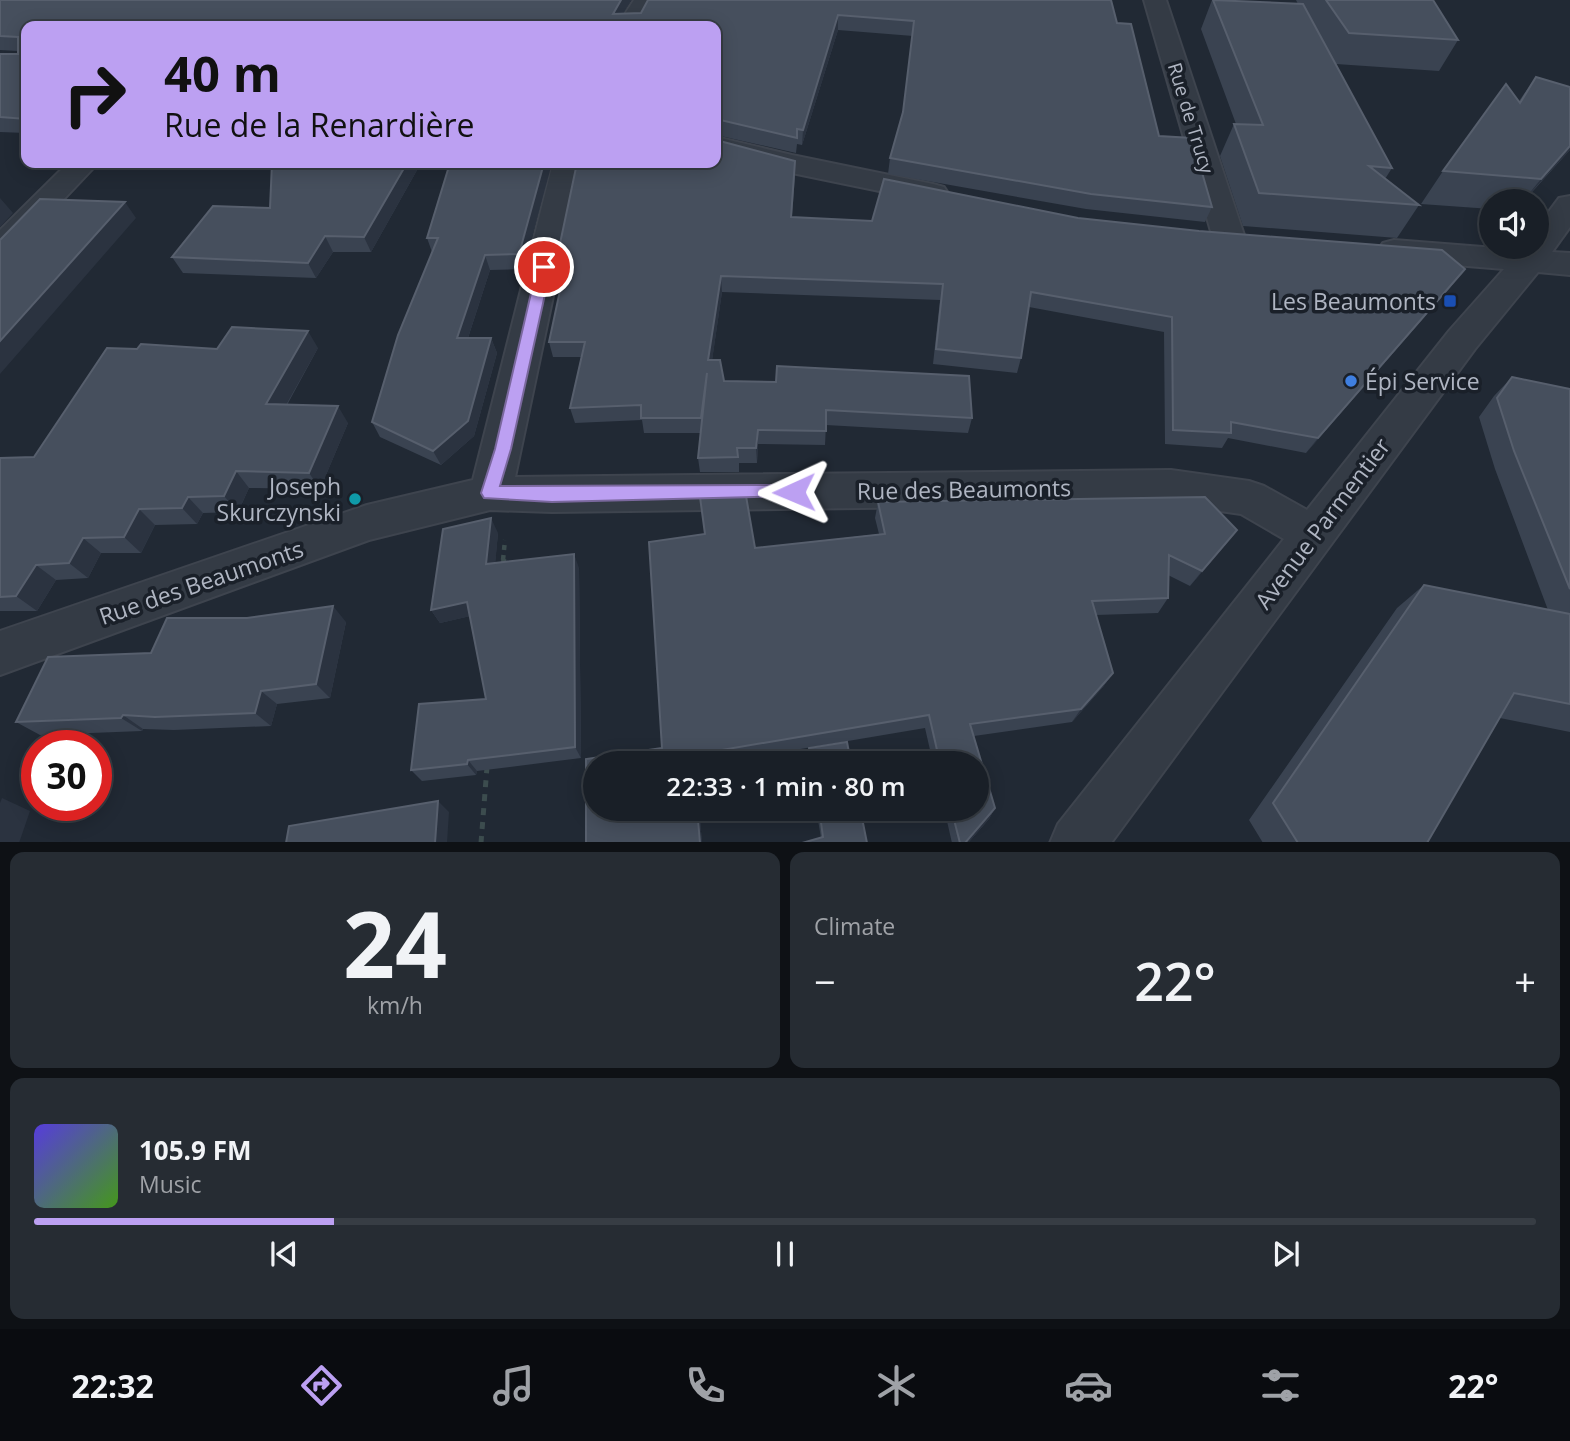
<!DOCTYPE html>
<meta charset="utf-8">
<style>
body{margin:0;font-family:"Open Sans",sans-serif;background:#262c33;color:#f1f3f6;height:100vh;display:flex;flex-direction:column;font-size:26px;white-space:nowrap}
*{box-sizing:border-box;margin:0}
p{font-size:23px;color:#9fa2a7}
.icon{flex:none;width:38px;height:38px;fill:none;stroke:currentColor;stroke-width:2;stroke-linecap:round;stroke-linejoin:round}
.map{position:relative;height:842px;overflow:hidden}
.drawer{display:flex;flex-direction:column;gap:10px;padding:10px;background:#0e1115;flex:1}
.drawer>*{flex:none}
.hud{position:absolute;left:21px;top:21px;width:700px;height:147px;border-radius:14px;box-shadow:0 4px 18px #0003,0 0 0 2px #373d44;background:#bca0f2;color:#111;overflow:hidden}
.buttons{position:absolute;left:1479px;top:189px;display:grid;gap:14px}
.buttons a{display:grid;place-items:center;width:70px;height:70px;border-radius:50%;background:#191f27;box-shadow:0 4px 18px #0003,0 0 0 2px #373d44;font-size:35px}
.speed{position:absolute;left:21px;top:730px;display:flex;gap:14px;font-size:35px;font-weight:700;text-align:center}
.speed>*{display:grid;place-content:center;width:91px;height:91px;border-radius:50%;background:#191f27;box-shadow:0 4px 18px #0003,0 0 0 2px #373d44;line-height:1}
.speed .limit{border:10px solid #d22;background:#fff;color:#111}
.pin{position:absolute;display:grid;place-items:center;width:60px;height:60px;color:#fff;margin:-30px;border:4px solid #fff;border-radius:50%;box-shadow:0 2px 7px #0007}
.me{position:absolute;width:77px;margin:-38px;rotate:269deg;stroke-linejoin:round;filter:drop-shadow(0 0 5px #0008)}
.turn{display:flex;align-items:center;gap:24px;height:147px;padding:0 28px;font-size:32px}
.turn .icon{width:91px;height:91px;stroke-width:2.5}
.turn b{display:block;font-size:49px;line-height:60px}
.big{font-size:52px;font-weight:600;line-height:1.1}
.drawer .tile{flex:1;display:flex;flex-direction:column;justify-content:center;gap:10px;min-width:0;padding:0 24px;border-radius:14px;background:#262c33}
.drawer .dial{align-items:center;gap:0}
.dial b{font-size:91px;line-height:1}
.song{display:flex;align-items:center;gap:21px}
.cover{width:84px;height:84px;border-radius:10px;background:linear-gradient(135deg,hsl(250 70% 55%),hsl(100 70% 35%))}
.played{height:7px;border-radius:4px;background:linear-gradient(90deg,#bca0f2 20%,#373d44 20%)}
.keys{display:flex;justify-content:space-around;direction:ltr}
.heat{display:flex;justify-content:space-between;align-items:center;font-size:38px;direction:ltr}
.drawer .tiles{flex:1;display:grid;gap:10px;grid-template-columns:1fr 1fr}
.tile:last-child{grid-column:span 2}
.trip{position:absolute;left:583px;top:751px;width:406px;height:70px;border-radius:35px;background:#191f27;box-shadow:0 4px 18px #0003,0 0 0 2px #373d44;font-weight:600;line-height:70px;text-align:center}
.menu{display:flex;height:112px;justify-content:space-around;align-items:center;background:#0a0c10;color:#9fa2a7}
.menu .icon{width:49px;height:49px}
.menu .on{color:#bca0f2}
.menu b{font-size:32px;color:#f1f3f6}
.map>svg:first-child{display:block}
</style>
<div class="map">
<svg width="1570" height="843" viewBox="0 0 1570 843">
<rect width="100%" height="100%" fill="#212934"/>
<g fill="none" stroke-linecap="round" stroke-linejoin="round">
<g stroke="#3e444e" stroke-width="4">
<path id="minor" d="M634 0H656L641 26H617Z
M1144 0H1166L1244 235 1239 242 1228 245 1217 242 1212 235Z
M716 137 792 155 933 184 944 187 948 193 944 199 933 202 792 173 716 153Z
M68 163H98L11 255 0 258V230Z
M553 163H581L515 477 1171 470 1249 481 1264 486 1307 510 1449 331 1504 269 1394 260 1383 257 1378 250 1383 243 1394 240 1521 250 1523 247H1536V229L1559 198 1570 196V227L1552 252 1570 253V275L1538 272 1475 349 1111 843H1050L1058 824 1284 539 1241 514 1171 504 552 512 490 510 369 540 0 675V631L367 505 473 480Z"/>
</g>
<path stroke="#3c4c4e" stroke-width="4.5" stroke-dasharray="5 5" stroke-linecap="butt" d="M503 560 505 540"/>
<path stroke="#3c4c4e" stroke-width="5" stroke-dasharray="7 7" stroke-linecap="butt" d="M503 566 504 558
M481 843 487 767"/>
<use href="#minor" fill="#343b45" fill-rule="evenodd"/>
</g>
<path fill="#3a4351" d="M0 0H631L623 14 641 13 648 0 1117 23 1159 136 1212 207 1205 222 1086 209 888 174 890 158 903 112 913 36 838 30 802 145 797 144 796 153 716 135V26H26V133L0 132V54H18V51L0 50Z
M1212 0 1298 4 1296 0H1433L1458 40 1439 71 1336 64 1392 168 1385 179 1419 205 1397 238 1243 226 1220 156 1234 124H1236L1201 29Z
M1536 77 1570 150 1524 201H1491V209L1421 204 1443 171 1519 101Z
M421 163 371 252H333L316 278 183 273 172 257 270 208Z
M552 163 523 269 490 270 468 338H491L497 353 474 436 441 465 380 437 372 422 432 252 427 238Z
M795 176 792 217 872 221 1078 218 1453 284 1306 453 1228 438 1222 448 1165 444 1164 332 1029 307 1021 358 1017 373 933 364 940 300 722 292 712 360 724 381 972 418 968 433 826 425 825 445 758 444 757 463H739V472H700L698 458 700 433H644L642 420 575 423 570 408 581 357H553L549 342 565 268 562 269 558 253Z
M318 348 287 405 348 423 320 489 249 488 238 512 203 513 197 524 155 525 141 553H101L88 578 56 580 37 611H0V458L34 457Z
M1512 377 1570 389V732L1500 718 1427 843H1263L1249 820 1397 608 1424 585 1548 610 1495 469 1479 417 1494 396Z
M746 496 755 548 879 534 875 518 878 502 1205 497 1237 530 1225 545 1190 586 1168 575V598L1158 613 1096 615 1113 673 1103 687 1072 722 974 736 995 808 989 819 968 843H952L944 808H976V763H933L925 728 717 763H595V808H699L702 843H586V759L662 748 649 542 705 534 700 497Z
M498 533 495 563 579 568 581 758 477 771 476 775 422 781 411 770 486 699 470 616 440 623 431 610Z
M346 622 330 698 277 704 271 726 174 730 143 729 142 731 40 735 16 722 151 653Z
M809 748 851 763H809Z
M816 808H860L867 843 821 838Z"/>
<path fill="#2b3340" d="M621 0H631L616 26 613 14Z
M838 15V30L802 145 803 130Z
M1570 146V150L1523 201 1541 179Z
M407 163H421L371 252 364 237Z
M544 163H552L523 269 519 254Z
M0 198 13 213 0 227Z
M125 202 136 218 0 374V341Z
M325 236 333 252 316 278 308 263Z
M485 255 490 270 463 353 457 338Z
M1465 269 1453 284 1306 453 1318 438Z
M721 276 722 292 710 375 708 360Z
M308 331 318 348 277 421 266 404Z
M491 338 497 353 474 436 441 465 433 451Z
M338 406 348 423 320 489 309 473Z
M758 430V444L757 463 756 448Z
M236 471 249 488 238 512 224 496Z
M188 497 203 513 197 524 182 508Z
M139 509 155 525 141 553 124 537Z
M491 518 498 533 494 578 486 564Z
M1237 530 1225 545 1190 586 1202 571Z
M83 538 101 553 88 578 69 563Z
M574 554 579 568 581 758 575 747Z
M36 565 56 580 37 611 16 596Z
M467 602 475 615 440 623 431 610Z
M333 606 346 622 330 698 316 684Z
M1113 673 1103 687 1072 722 1081 709Z
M261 691 277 704 271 726 255 713Z
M123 715 143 729 142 731 121 718Z
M468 760 477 771 476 775 467 764Z
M2 798 30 811 19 843H0V803Z
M438 801 449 812 447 843H435Z
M697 808H699L702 843H700Z
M995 808 989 819 968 843H965Z"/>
<path fill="#464f5d" stroke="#575f6d" stroke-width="2" d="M0 0H621L613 14 641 13 648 0H1111L1117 23 1131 24 1159 136 1192 138 1212 207 1091 194 890 158 903 112 914 21 838 15 803 130 797 129V138L716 119V26H26V119L0 117V54H18V37L0 36Z
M1213 0 1303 4 1392 168 1369 166 1419 205 1259 193 1234 124 1263 125Z
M1326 0H1433L1458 40 1349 33Z
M1536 77 1570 87V146L1541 179 1443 171 1506 84 1520 103Z
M716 140 795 161 791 217 872 221 884 179 1078 218 1199 231 1442 250 1465 269 1318 438 1231 422V433L1173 430 1172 317 1031 292 1021 358 936 349 943 284 721 276 708 360H720L724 381 776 382 777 366 969 376 972 418 826 410V431L758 430 756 448H737L738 457 698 458 707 373 701 418H641V405L570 408 585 342H549L568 253H558L577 163H716Z
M272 163H407L364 237 325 236 308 263 172 257 213 206 270 208Z
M450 163H544L519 254 485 255 457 338H491L468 421 433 451 372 422 398 335 438 238H427Z
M40 199 125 202 0 341V240Z
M232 327 308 331 266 404 338 406 309 473 236 471 224 496 188 497 182 508 139 509 124 537 83 538 69 563 36 565 16 596 0 597V458L34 457 107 348 137 349 141 344 217 349Z
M1512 377 1570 389V589L1514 451 1497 398Z
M746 496 755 548 885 534 878 502 1205 497 1237 530 1202 571 1169 555 1168 598 1092 601 1113 673 1081 709 970 724 995 808 965 843H960L951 808H976V763H940L929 715 692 755V763H595V808H697L700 843H586V759L662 748 649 542 705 534 700 497Z
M491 518 486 564 574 554 575 747 468 760 467 764 411 770 419 704 486 699 467 602 431 610 443 529Z
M1424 585 1570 614V704L1514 693 1427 843H1298L1273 803Z
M333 606 316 684 261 691 255 713 155 717 123 715 121 718 16 722 48 657 151 653 167 618H247Z
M847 742 851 763H812L809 748Z
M438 801 435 843H286L289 826Z
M819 808H860L867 843H802L823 837Z"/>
<path fill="#bca0f2" stroke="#7a689d" stroke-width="2" d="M544 262 551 267 511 449 500 486 794 485 800 487 802 492 800 496 552 502 484 498 481 493 495 449 537 267Z"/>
<rect fill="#1a4fb4" stroke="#1a2029" stroke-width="2.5" x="1443" y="294" width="14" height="14" rx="3.5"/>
<circle fill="#3f7fe0" stroke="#1a2029" stroke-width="2.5" cx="1351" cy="381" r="7"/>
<circle fill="#0f9aa8" stroke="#1a2029" stroke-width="2.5" cx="355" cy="499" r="7"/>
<g text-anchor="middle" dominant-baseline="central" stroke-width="7" stroke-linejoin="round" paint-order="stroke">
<g font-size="19" fill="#afb5c2" stroke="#1a2029">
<text transform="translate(1191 118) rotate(73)">Rue de Trucy</text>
</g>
<g font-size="23" fill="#afb5c2" stroke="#1a2029" text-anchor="end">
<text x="1436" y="301">Les Beaumonts</text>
<text x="1365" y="381" text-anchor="start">Épi Service</text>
<text x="341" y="486">Joseph<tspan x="341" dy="26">Skurczynski</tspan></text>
</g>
<g font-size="23" fill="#afb5c2" stroke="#1a2029">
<text transform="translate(964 489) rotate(-1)">Rue des Beaumonts</text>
<text transform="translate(1322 523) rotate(-53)">Avenue Parmentier</text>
<text transform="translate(201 582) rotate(-19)">Rue des Beaumonts</text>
</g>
</g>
</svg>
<div class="buttons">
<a><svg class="icon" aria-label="sound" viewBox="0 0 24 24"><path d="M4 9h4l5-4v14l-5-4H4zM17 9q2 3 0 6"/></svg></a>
</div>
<div class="speed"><div class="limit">30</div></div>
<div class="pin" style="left:544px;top:267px;background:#d93025"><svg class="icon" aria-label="arrive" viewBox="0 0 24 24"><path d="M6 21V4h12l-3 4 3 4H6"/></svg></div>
<svg class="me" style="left:794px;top:492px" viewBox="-20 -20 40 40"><path d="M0-17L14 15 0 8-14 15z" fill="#bca0f2" stroke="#fff" stroke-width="4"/></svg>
<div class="trip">22:33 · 1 min · 80 m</div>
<div class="hud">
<div class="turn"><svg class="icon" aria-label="right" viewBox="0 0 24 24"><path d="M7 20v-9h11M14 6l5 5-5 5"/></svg><div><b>40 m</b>Rue de la Renardière</div></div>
</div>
</div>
<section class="drawer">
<div class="tiles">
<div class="tile dial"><b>24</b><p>km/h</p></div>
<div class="tile"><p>Climate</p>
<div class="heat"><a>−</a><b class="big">22°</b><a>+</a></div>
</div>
<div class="tile">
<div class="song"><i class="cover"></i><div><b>105.9 FM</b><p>Music</p></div></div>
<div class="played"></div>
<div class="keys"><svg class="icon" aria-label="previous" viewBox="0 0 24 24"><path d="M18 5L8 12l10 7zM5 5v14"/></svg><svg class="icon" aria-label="pause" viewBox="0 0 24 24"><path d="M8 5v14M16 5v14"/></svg><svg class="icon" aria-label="next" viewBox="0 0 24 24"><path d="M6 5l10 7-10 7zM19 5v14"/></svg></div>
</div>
</div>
</section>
<nav class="menu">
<b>22:32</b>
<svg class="icon on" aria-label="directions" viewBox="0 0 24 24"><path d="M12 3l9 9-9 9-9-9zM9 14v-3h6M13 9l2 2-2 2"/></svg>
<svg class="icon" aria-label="music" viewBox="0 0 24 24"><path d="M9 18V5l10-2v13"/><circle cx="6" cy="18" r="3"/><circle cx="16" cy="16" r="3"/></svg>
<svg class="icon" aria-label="phone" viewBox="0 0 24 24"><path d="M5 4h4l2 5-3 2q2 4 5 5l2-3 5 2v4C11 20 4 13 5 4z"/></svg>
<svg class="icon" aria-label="climate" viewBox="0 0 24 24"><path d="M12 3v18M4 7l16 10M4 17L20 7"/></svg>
<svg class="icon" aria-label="car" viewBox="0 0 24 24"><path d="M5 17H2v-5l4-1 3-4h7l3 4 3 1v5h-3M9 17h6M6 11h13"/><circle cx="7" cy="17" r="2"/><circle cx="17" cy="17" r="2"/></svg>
<svg class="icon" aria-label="filters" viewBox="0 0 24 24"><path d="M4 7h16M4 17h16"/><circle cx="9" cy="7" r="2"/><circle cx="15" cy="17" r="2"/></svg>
<b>22°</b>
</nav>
